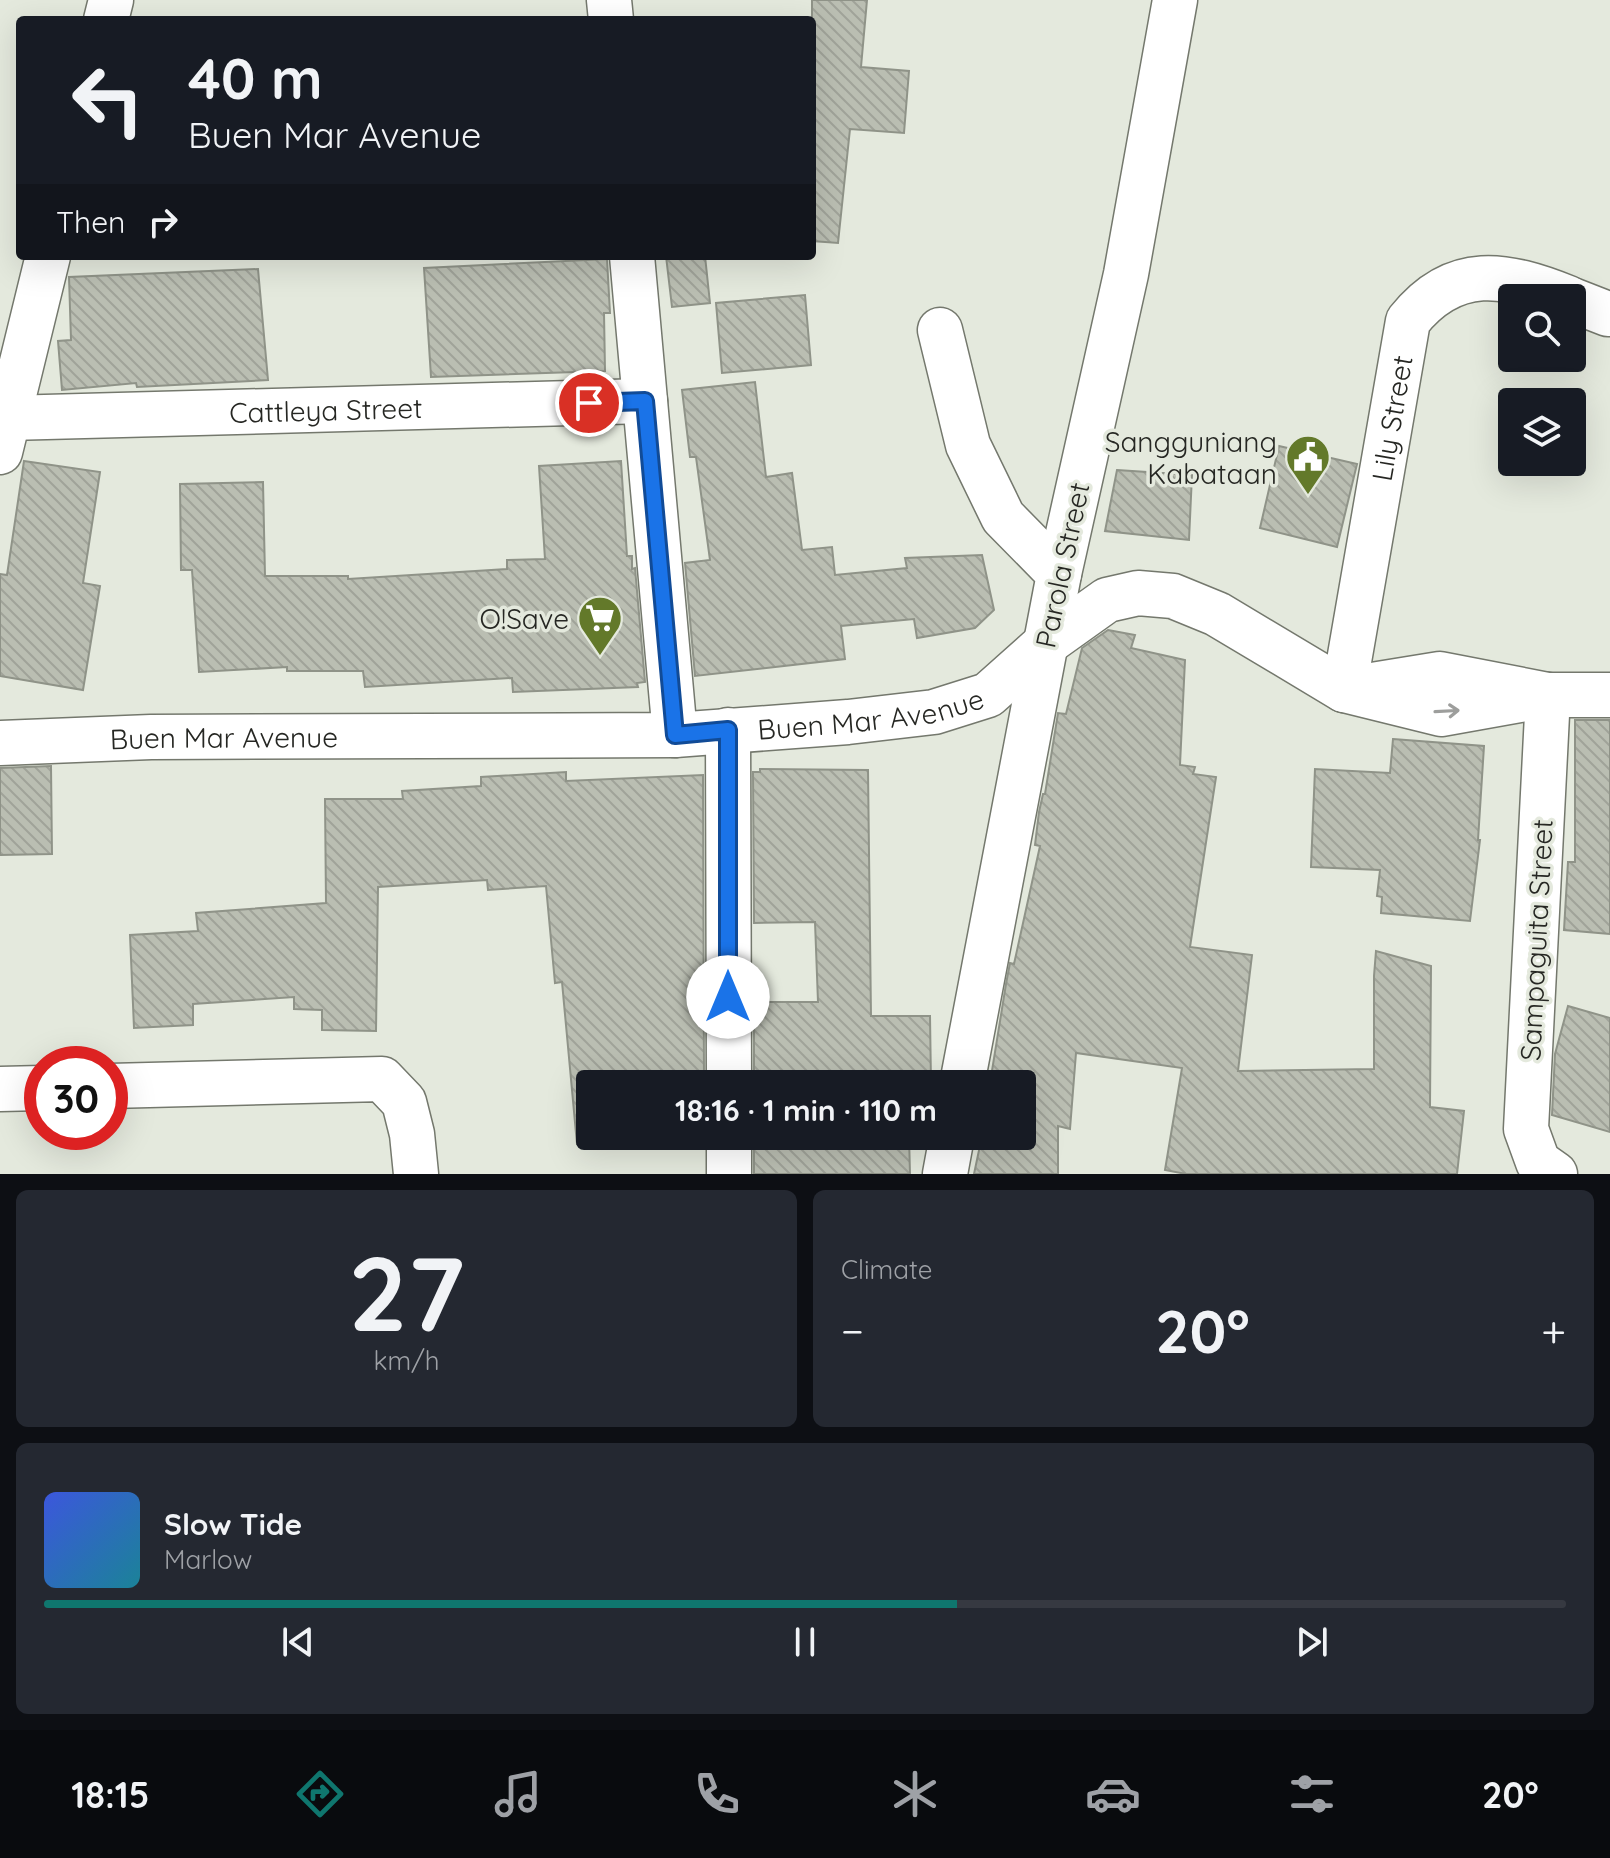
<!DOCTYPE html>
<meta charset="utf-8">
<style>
body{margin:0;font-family:Quicksand,sans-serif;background:#242831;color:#f1f3f6;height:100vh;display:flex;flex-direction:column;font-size:30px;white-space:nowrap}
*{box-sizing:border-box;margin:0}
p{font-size:26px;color:#9ea1a6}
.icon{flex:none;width:44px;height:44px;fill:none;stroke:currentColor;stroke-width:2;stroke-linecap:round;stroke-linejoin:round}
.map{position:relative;height:1174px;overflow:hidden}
.details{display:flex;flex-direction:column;gap:16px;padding:16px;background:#0d0f14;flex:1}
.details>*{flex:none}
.hud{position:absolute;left:16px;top:16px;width:800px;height:244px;border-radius:8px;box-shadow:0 8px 32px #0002;background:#171b24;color:#f1f3f6;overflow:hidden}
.controls{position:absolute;left:1498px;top:284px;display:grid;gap:16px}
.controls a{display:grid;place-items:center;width:88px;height:88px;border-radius:8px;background:#171b24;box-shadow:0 8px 32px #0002;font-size:40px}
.speed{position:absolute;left:24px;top:1046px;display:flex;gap:16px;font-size:40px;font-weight:700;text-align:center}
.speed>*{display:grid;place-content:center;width:104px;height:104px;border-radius:50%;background:#171b24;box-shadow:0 8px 32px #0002;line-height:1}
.speed .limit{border:12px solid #d22;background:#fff;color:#111}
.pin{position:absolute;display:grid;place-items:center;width:68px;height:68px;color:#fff;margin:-34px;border:4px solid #fff;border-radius:50%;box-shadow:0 2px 8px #0007}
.me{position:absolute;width:88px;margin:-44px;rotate:0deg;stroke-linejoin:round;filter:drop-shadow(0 0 6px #0008)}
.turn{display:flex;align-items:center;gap:28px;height:168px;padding:0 40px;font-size:36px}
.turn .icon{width:104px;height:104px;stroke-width:2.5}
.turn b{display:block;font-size:56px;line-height:68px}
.then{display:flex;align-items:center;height:76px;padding:0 40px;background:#0003;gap:16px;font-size:30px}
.big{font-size:60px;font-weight:700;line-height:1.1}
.details .tile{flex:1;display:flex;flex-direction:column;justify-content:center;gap:12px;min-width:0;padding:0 28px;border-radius:12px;background:#242831}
.details .dial{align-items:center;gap:0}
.dial b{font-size:104px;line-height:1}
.song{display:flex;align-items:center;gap:24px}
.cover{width:96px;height:96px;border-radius:12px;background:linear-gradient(135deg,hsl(230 70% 55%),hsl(190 70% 35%))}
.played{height:8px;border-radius:4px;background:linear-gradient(90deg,#0f766e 60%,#363941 60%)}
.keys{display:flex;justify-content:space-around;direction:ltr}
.heat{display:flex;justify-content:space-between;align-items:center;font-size:44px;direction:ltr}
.details .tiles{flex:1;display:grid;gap:16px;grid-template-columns:1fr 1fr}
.tile:last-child{grid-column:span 2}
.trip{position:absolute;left:576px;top:1070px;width:460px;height:80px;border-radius:8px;background:#171b24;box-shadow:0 8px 32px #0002;font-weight:700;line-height:80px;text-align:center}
.tab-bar{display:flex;height:128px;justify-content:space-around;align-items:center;background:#090b0e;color:#9ea1a6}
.tab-bar .icon{width:56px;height:56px}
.tab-bar .active{color:#0f766e}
.tab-bar b{font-size:36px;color:#f1f3f6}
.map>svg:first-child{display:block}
</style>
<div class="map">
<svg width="1610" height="1174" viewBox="0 0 1610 1174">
<defs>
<pattern id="building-back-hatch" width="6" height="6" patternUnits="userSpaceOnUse" patternTransform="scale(2)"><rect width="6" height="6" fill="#babeb2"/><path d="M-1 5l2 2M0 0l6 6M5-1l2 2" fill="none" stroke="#a0a399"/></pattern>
</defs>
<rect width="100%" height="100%" fill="#e4e9dd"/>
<path fill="url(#building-back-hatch)" stroke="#8f9388" stroke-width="2" d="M812 0H867L861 67 909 71 904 133 850 129 838 243 812 241Z
M666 256H705L710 303 672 307Z
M607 259 610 313H604L605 371 431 377 424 268Z
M258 269 268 380 137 387 136 383 62 390 58 341 71 340 69 277Z
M805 295 811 365 722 373 716 303Z
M755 382 766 477 792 473 802 550 832 547 835 575 907 568 905 558 982 555 994 610 975 628 917 638 914 619 841 626 845 659 695 676 685 563 710 560 696 457H690L682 390Z
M1279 446 1357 464 1337 547 1260 528Z
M24 461 100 472 83 583 100 586 83 690 0 676V574L7 575Z
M621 461 627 556H632V569L635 568 645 682 637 683 638 687 513 692 512 678 365 687 363 671H287V667L199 672 192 570H181L180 484 263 482 265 576H348V579L507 569V560L545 559 539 466Z
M1117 470 1192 475 1189 540 1105 531Z
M1108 630 1135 635 1131 648 1185 660 1180 765 1195 767 1193 774 1216 777 1190 947 1252 955 1238 1071 1374 1069V976L1376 951 1431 966 1430 1107 1464 1111 1457 1174H1186L1165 1170 1182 1068 1076 1053 1070 1129 1058 1126V1174H974L982 1136H1022V1084L990 1083 1006 984 1010 963 1014 964 1040 846 1035 845 1039 812 1043 794H1045L1058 713 1066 714 1082 648Z
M1575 720H1610V934L1564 930 1568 862H1575Z
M1393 739 1484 746 1478 840H1480L1470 921 1381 913 1382 897 1377 896 1380 870 1311 867 1315 769 1390 773Z
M51 766 52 854 0 855V768Z
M760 769 868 770 871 1016H930L931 1083 754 1084V1002H818L815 922 754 923 753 772H760Z
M566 772V781L703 775 704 1084H590V1136H685L577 1144 562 982 555 983 546 886 488 890 487 880 378 887 376 1031 322 1030V1010L294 1009V997L193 1004V1025L134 1028 130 935 198 931 196 913 326 903 325 799H403L402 791 481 786V777Z
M1568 1006 1610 1018V1132L1552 1115 1555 1054Z
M754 1136H909L910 1174H754Z"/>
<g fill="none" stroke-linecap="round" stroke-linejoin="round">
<g stroke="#74786d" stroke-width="47">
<g id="street">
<path d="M609 0 611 20"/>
<path d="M106 20 111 0"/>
<path d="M632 256 675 735"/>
<path d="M1572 300 1608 314"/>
<path d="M940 330 968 445 1003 517 1059 574 962 1084"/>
<path id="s1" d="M8 418 645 401"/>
<path d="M0 452 48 256"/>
<path id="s2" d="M1344 690 1408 321C1454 263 1506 273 1568 298"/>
<path d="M1548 695 1526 1129 1538 1162 1555 1174"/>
<path d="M728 730 729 1084"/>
<path d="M110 1086 382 1079 404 1102 412 1134 416 1174"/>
<path d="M0 1089 42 1088"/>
<path d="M729 1136V1174"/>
<path d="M945 1174 952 1136"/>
</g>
</g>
<g stroke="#74786d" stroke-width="47">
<g id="secondary">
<path d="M1059 574 1126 274 1175 0"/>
<path d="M1360 687 1440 674 1548 695H1610"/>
<path id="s3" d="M0 743 151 737 675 735 848 722 934 712 988 695 1044 645 1107 600 1138 593 1173 596 1217 614 1344 690 1441 714 1548 695"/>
</g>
</g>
<use href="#street" stroke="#fff" stroke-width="44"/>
<use href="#secondary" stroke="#fff" stroke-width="44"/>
</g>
<defs><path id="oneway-shaft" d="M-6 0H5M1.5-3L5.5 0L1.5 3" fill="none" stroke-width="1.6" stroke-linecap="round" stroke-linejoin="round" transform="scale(2)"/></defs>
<use stroke="#9d9e9c" href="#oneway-shaft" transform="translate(1447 711) rotate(-3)"/>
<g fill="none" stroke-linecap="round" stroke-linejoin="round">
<g stroke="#114b97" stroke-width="20">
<path id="route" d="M589 403 645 401 675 735 728 730V997"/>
</g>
<use href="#route" stroke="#1a73e8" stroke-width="14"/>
</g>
<defs>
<g id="civic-pin" transform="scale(2.3)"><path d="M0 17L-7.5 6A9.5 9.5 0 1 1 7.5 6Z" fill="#63792a" stroke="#e4e9dd"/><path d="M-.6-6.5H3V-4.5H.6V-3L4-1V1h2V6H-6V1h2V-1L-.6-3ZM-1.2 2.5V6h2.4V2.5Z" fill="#fff"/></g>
<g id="supermarket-pin" transform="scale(2.3)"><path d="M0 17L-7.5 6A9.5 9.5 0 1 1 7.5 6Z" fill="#63792a" stroke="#e4e9dd"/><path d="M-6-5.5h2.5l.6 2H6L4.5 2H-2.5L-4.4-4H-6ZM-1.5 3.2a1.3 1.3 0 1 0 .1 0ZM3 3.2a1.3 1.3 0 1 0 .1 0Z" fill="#fff"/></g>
</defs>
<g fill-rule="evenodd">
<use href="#civic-pin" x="1308" y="457"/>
<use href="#supermarket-pin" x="600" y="618"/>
</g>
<g text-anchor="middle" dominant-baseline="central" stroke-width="7" stroke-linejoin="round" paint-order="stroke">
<g font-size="28" fill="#262723" stroke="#e4e9dd">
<text stroke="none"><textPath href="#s1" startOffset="318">Cattleya Street</textPath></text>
<text stroke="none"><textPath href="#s2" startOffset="276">Lily Street</textPath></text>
<text transform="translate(1062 565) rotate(-78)">Parola Street</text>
<text stroke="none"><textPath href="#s3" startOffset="872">Buen Mar Avenue</textPath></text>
<text stroke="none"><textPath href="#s3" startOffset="224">Buen Mar Avenue</textPath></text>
<text transform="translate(1536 940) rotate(-87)">Sampaguita Street</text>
</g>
<g font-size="28" fill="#262723" stroke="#e4e9dd" text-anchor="end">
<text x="1277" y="441">Sangguniang<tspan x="1277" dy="32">Kabataan</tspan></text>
<text x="569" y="618">O!Save</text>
</g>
</g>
</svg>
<div class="controls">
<a><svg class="icon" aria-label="search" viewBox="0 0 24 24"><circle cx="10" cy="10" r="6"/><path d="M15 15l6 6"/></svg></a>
<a><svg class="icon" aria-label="layers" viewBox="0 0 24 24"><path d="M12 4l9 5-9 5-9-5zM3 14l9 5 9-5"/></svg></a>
</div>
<div class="speed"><div class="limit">30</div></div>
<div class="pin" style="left:589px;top:403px;background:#d93025"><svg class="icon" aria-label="arrive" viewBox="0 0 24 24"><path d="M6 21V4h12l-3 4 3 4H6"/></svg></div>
<svg class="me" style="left:728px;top:997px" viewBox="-20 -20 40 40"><circle r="19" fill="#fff"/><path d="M0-13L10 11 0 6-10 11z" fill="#1a73e8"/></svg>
<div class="trip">18:16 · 1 min · 110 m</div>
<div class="hud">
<div class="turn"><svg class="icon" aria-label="left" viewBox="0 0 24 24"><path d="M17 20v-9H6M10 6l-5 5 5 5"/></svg><div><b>40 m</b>Buen Mar Avenue</div></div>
<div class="then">Then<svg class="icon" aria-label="right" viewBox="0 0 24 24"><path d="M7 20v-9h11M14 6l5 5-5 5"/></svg></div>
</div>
</div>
<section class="details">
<div class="tiles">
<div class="tile dial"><b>27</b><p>km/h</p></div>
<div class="tile"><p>Climate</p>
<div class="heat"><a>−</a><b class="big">20°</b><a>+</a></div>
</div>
<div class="tile">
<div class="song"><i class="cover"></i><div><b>Slow Tide</b><p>Marlow</p></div></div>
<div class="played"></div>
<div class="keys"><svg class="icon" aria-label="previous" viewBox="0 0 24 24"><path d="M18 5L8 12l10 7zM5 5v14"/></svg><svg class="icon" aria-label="pause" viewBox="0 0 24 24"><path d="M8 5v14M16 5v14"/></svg><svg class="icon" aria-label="next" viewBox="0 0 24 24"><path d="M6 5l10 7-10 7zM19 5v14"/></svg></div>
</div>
</div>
</section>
<nav class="tab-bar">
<b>18:15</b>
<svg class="icon active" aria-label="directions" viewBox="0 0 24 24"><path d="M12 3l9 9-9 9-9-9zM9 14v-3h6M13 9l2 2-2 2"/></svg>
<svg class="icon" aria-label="music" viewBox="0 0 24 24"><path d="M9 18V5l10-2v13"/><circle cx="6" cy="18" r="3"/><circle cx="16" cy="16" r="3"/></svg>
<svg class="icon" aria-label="phone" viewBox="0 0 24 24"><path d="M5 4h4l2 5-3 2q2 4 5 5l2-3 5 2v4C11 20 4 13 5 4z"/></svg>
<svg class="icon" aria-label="climate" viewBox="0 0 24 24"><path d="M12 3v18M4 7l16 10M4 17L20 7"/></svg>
<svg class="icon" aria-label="car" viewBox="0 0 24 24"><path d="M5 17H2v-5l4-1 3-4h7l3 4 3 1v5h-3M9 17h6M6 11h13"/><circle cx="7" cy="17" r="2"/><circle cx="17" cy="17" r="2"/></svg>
<svg class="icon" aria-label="filters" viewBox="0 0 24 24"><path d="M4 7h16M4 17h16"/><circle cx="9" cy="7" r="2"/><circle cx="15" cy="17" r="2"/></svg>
<b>20°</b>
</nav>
